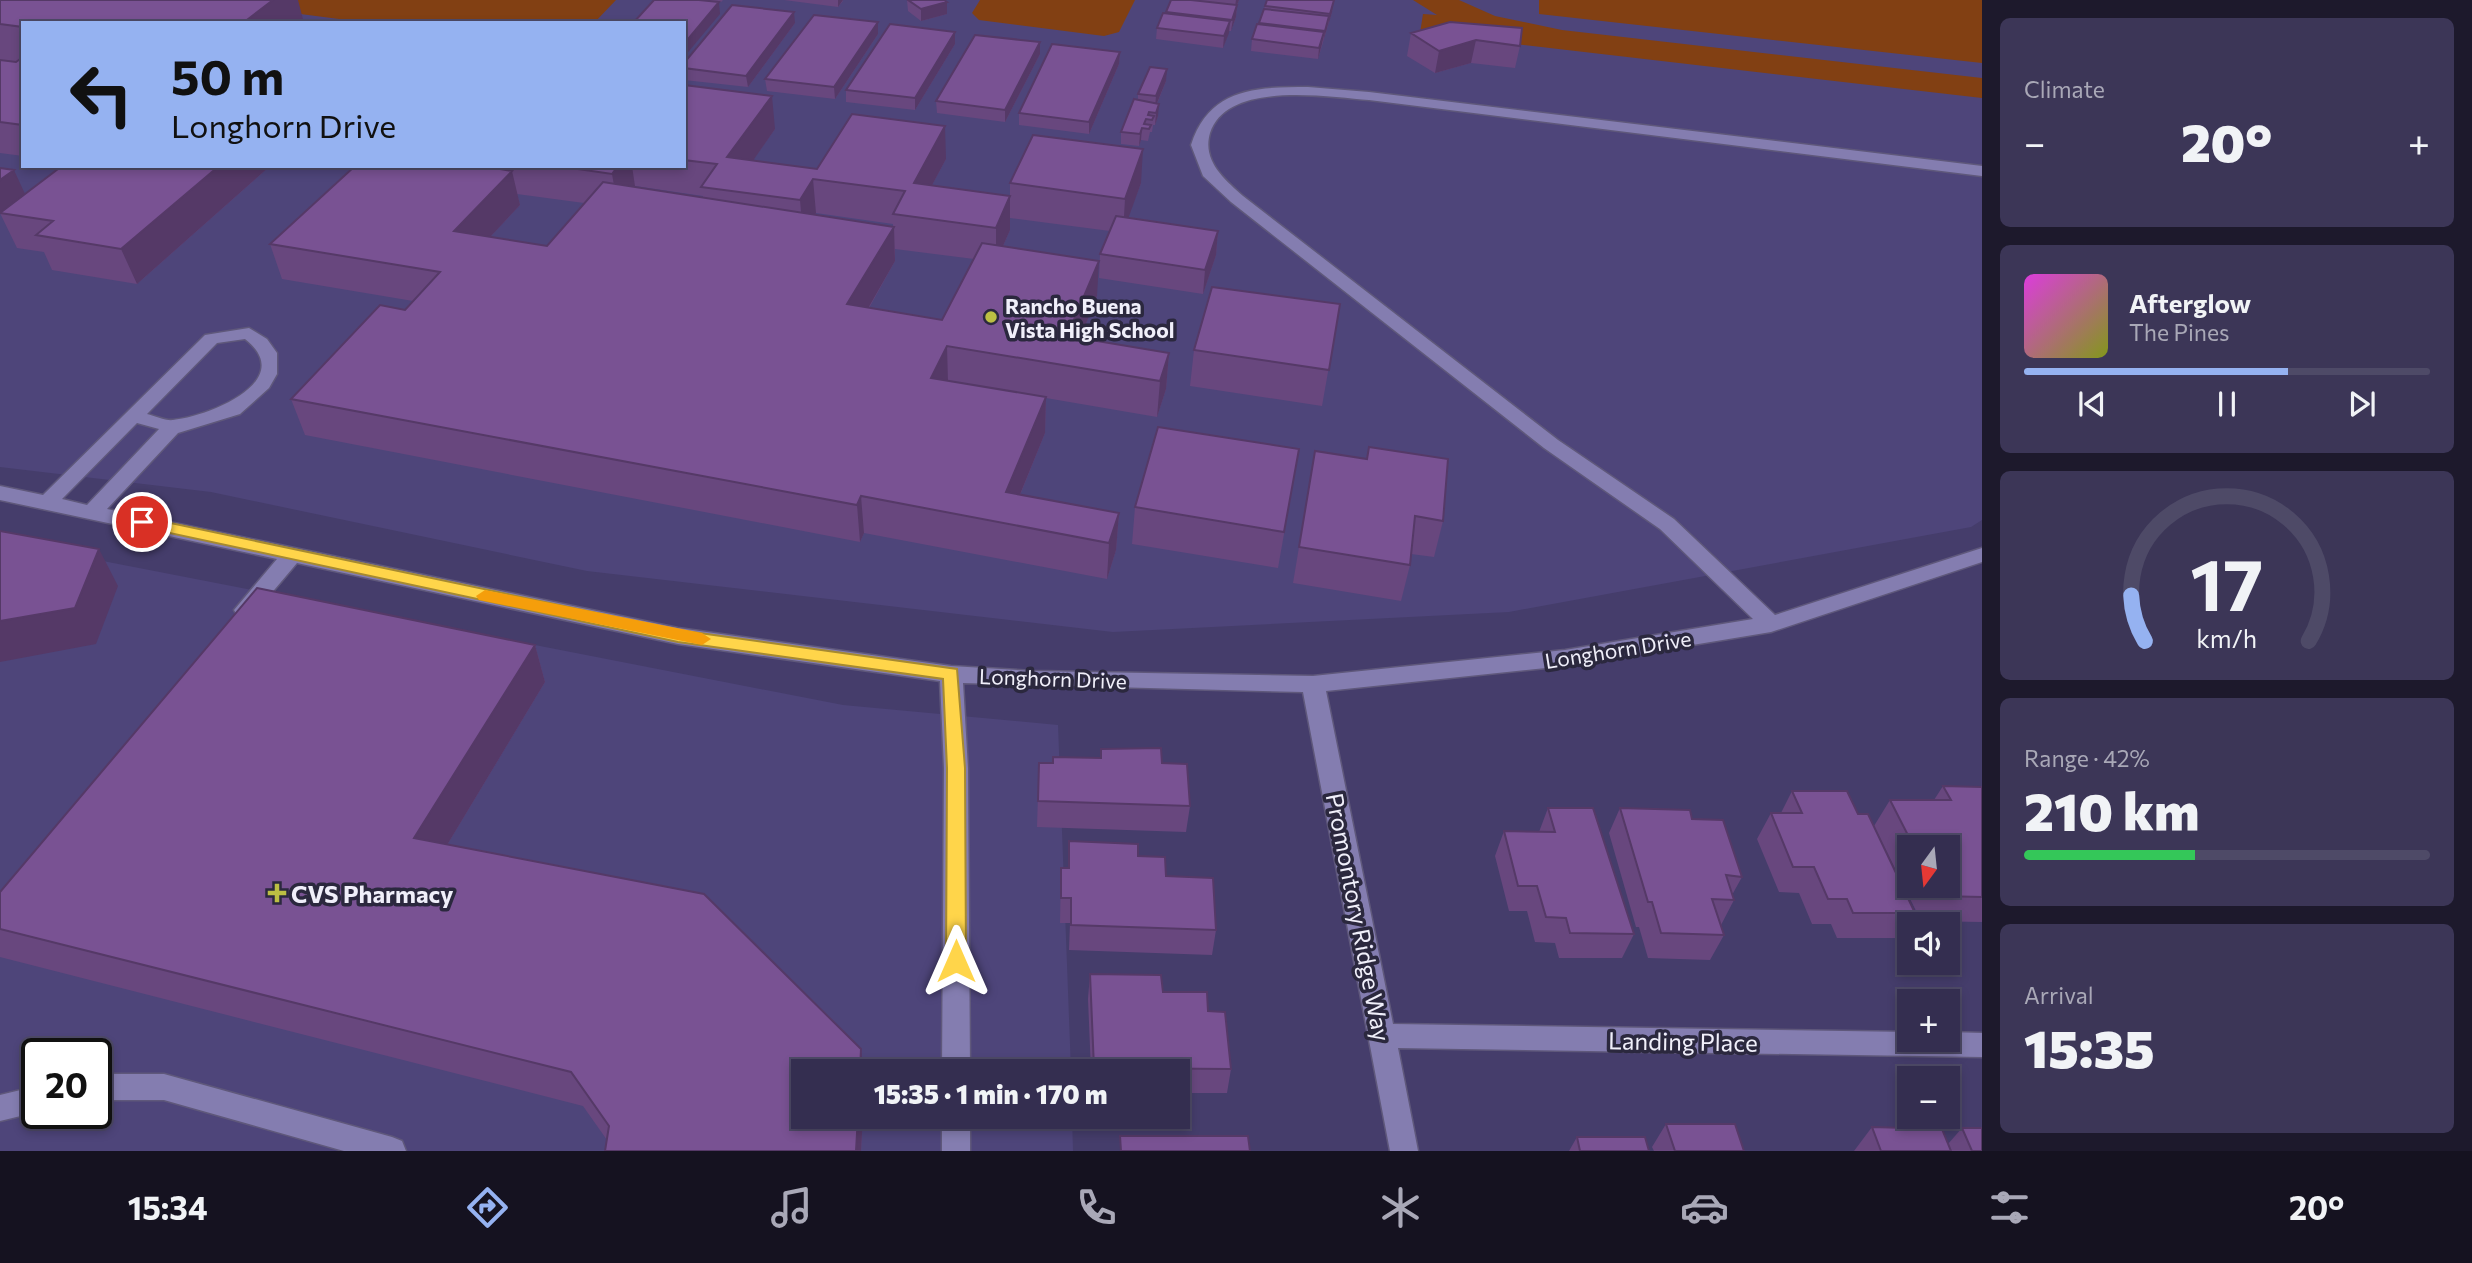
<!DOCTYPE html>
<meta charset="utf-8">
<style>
body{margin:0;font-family:Commissioner,sans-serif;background:#3c3657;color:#f1f3f6;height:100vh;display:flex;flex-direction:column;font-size:26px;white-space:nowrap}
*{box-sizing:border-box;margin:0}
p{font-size:23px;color:#a9a8b7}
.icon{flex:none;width:38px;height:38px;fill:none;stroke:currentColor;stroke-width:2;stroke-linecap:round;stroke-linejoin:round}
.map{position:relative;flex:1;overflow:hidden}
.drawer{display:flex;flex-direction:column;gap:18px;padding:18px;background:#1d192c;width:490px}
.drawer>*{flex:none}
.top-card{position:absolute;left:21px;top:21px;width:665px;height:147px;border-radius:0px;box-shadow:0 4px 10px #0003,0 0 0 2px #4e4a67;background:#95b2f1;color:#111;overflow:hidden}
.needle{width:46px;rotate:195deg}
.controls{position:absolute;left:1897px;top:835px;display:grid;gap:14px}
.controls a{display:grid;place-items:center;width:63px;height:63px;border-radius:0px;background:#342e50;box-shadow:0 4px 10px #0003,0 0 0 2px #4e4a67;font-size:35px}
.speed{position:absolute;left:21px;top:1038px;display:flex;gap:14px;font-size:35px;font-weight:700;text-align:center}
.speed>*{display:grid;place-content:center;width:91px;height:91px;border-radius:50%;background:#342e50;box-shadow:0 4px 10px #0003,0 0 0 2px #4e4a67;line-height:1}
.speed .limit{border:4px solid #111;border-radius:10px;background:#fff;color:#111}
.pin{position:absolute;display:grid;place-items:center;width:60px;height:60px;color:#fff;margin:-30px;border:4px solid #fff;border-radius:50%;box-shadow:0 2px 7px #0007}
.me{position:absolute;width:77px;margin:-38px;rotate:0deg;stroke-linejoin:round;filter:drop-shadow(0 0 5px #0008)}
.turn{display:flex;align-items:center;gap:24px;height:147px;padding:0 35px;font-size:32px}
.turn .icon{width:91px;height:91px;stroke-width:2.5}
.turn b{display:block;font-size:49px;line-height:60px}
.big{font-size:52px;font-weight:800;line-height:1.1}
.drawer .widget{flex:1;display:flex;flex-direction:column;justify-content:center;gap:10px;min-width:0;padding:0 24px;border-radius:10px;background:#3c3657}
.drawer .dial{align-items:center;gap:0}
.dial svg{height:182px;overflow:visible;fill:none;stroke:#4e4a67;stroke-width:7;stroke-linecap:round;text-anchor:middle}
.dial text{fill:#f1f3f6;stroke:none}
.song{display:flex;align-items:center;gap:21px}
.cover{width:84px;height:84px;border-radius:10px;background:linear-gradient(135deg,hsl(300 70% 55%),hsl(70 70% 35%))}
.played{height:7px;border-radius:4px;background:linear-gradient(90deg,#95b2f1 65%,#4e4a67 65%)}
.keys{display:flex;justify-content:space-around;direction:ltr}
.heat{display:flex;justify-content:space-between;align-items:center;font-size:38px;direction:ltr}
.charge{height:10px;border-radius:5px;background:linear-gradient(90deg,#34c759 42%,#4e4a67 0)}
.trip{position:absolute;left:791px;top:1059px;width:399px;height:70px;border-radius:0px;background:#342e50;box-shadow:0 4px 10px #0003,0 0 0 2px #4e4a67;font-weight:800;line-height:70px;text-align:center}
.tab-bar{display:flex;height:112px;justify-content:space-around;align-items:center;background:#151220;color:#a9a8b7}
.tab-bar .icon{width:49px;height:49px}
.tab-bar .selected{color:#95b2f1}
.tab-bar b{font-size:32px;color:#f1f3f6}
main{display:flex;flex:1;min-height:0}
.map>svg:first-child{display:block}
</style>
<main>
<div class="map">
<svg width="1982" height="1151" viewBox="0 0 1982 1151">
<rect width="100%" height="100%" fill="#453d6b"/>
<path fill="#4e457a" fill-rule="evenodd" d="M0 0H1982V520L1971 527 1509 612 1113 632 587 571 211 492 0 467ZM23 23H684V166H23Z
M0 541 843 705 1058 725 1071 1071H803V1116L1072 1117 1073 1151H0ZM37 1054H96V1113H37Z"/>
<path fill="#824013" d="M191 0H616L594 23H370Z
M980 0H1135L1119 32 1104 36 979 20 972 13Z
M1413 0H1459L1495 16 1562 30 1982 78V98L1420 33 1423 14 1437 15Z
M1539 0H1982V63L1539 14Z"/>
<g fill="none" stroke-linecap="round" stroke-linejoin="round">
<g stroke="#5f587b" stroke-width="3">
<path id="minor" d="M1308 87 1369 92 1982 166V176L1369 100C1327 97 1227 80 1210 133 1202 161 1224 179 1243 196L1558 440 1674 519 1775 615 1982 548V562L1771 632 1565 666 1326 691 1393 1024 1909 1032V1040H1948V1032L1982 1033V1057L1398 1048 1418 1151H1390L1303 692 963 683 968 768 970 1071H942L944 768 940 681 678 644 297 563 253 615H237L234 610 277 559 0 500V486L43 495 205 335 249 328 267 339 277 353V374L269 388 240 414 178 433 107 509 678 628 951 666 1033 671 1313 676 1565 650 1753 619 1660 529 1544 448 1231 202 1203 176 1191 145C1209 88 1256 87 1308 87ZM245 339C299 381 207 417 173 420 166 421 155 416 147 414L217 343ZM137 423 159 429 87 505 62 499Z
M96 1074H164L392 1137 402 1141 406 1151H344L164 1100H96Z
M37 1086V1112L0 1121V1095Z
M942 1116H970V1151H942Z"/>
</g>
<use href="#minor" fill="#847db0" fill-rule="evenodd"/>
</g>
<path fill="#68477e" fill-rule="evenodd" d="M0 0 23 23V156L0 153Z
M703 0H723L721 2Z
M784 0H843V1L838 7Z
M907 0 947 2V14L921 21 908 11Z
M1171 0H1239L1237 5 1236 17 1231 31H1229L1223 48 1156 39 1157 28 1166 14Z
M1267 0H1334L1332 12 1318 59 1251 51 1252 39 1259 25Z
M795 23 748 87 684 80V63Z
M1411 33 1520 46 1515 68 1471 63 1435 73 1407 56Z
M878 34 835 99 767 91 765 79Z
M955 44 915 110 846 102V90Z
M1120 52 1119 64 1089 134 1019 125V113Z
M1040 54 1005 122 937 113 936 101Z
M1166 81 1157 104 1158 116 1155 125H1153L1152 132H1150L1148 141 1141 140 1139 146 1121 144V132L1138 100V94Z
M684 85 775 129 753 160 817 169 946 159 932 185 1010 196V183H1141L1128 217 1218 231 1216 255 1203 294 1099 278 1100 254 1110 231 1010 218V230L1003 246 1097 296 1080 338 1169 353 1166 389 1157 417 1046 398 1045 433 1020 495 1119 513 1116 550 1107 579 864 533 860 542 305 435 291 399 405 310 413 301 282 279 270 244 355 166H684ZM635 186 703 196V197L635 187ZM517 194 584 203 547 246 490 237 520 205ZM816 213 893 224V227L815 215ZM895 249 974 259 942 320 869 308 895 261Z
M270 166 137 284 52 270 44 252 17 248 0 213Z
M1340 304 1322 406 1190 386 1194 350Z
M1369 447 1443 521 1434 557 1411 554 1410 565 1401 601 1293 583 1315 451 1366 459Z
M1299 449 1278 568 1132 544 1135 507Z
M535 645 545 682 447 845 803 1116H863L861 1151 607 1140 583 1106 0 957V892Z
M1101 749 1162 763 1190 806 1186 832 1037 827 1039 763H1053L1100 758Z
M1943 786 1982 787V922L1921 921 1874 826 1890 800H1934ZM1909 847H1948V886H1909Z
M1792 791 1858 814 1915 913 1898 938H1837L1831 924H1812L1799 893 1779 892 1757 839 1771 813H1781Z
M1548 808 1634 934 1622 958H1559L1555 943 1535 942 1527 911H1509L1495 856 1504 831 1539 832Z
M1620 808 1692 819 1742 877 1732 895 1734 900 1721 925 1724 935 1710 960 1648 958 1639 927H1636L1609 833Z
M1069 841 1138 856 1166 876 1216 930 1212 955 1069 950 1070 923H1060L1061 868H1068Z
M1090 974 1163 992 1208 1011 1231 1069 1227 1093H1178V1071H1091L1088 999Z
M1666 1124 1744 1151H1654L1652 1147Z
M1872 1127 1948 1144 1962 1128 1982 1151H1854Z
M1577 1137 1580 1151H1569Z"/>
<path fill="#553967" d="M273 0H298L304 23H243Z
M838 0H843L838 7Z
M1236 0H1239L1237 5 1236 17 1231 31Z
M1334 0 1332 12 1328 26 1330 14Z
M719 2 720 14 684 57V44Z
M947 2V14L921 21V9Z
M794 12 795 23 748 87 746 76Z
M1329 16 1327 28 1323 42 1325 31Z
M1230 21 1229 33 1223 48 1224 36Z
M878 22V34L835 99 834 87Z
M955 32V44L915 110V98Z
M1324 32 1322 44 1318 59 1319 48Z
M1476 40 1471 63 1435 73 1439 51Z
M1040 42V54L1005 122V110Z
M1120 52 1119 64 1089 134V122Z
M1167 69 1166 81 1155 108 1156 96Z
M772 96 775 129 732 191 727 157Z
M1159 104 1158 116 1155 125 1156 113Z
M945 126 946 159 915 217 914 183Z
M1142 128 1141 140 1139 146 1140 134Z
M1143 149 1141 183 1123 233 1125 199Z
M219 166H270L137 284 121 249Z
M618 166H632L635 186 618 208 612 174Z
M14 170 25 194 0 213V180Z
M512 171 520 205 463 266 454 231Z
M813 179 816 213 803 235 800 200Z
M1010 196V230L996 262V228Z
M894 227 895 261 850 340 847 304Z
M1218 231 1216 255 1203 294 1205 270Z
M1099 261 1097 296 1069 366 1067 336Z
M947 346 948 382 931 378Z
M1169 353 1166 389 1157 417 1160 381Z
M1046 397 1045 433 1008 524 1006 492Z
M861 496 864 533 860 542 857 505Z
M1119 513 1116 550 1107 579 1109 543Z
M99 549 118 586 96 644 0 662V621Z
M535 645 545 682 429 875 414 838Z
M861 1049 863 1071H860Z
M858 1116H863L861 1151H856Z"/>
<path fill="#795293" stroke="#553967" stroke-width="2" d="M0 0H273L243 23H23V27L0 24Z
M654 0H699L719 2 684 44V23H633Z
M908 0H944L947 2 921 9Z
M1171 0H1191L1237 5 1232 20 1166 12Z
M1267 0H1334L1330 14 1265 6Z
M732 5 794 12 746 76 684 68V63Z
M1264 9 1329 16 1325 31 1259 23Z
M1163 13 1230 21 1224 36 1157 28Z
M814 15 878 22 834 87 765 79Z
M1450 22 1522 28 1520 46 1476 40 1439 51 1411 33Z
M890 24 955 32 915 98 846 90Z
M1257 24 1324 32 1319 48 1252 39Z
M975 35 1040 42 1005 110 936 101Z
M1052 44 1120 52 1089 122 1019 113Z
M23 57V125L0 122V60L16 62Z
M1150 67 1167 69 1156 96 1138 94Z
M684 85 772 96 727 157 817 169 852 114 945 126 914 183 1010 196 996 228 893 214 905 191 813 179 800 200 701 187 717 164 684 160Z
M1134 99 1159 104 1156 113 1149 112 1148 115 1154 116 1152 120 1146 119 1144 124 1151 125 1149 129 1142 128 1140 134 1121 132Z
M1033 135 1143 149 1125 199 1010 183Z
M62 166H219L121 249 36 235 53 221 0 213Z
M355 166H483L512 171 454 231 547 246 603 182 894 227 847 304 942 320 982 243 1099 261 1067 336 1169 353 1160 381 947 346 931 378 1046 397 1006 492 1119 513 1109 543 861 496 857 505 291 399 380 305 405 310 440 272 270 244Z
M557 166H618L612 174Z
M0 168 14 170 0 180Z
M1116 216 1218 231 1205 270 1100 254Z
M1212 287 1340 304 1329 370 1194 350Z
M1158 427 1299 449 1284 532 1135 507Z
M1369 447 1448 459 1443 521 1415 516 1410 565 1299 547 1315 451 1367 459Z
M0 531 99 549 75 608 0 621Z
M257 588 535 645 414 838 704 894 861 1049 860 1071H803V1116H858L856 1151H605L609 1126 571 1072 0 929V892Z
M1161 748 1162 763 1187 764 1190 806 1038 801 1039 763H1053V757L1101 758V749Z
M1943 786 1982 787V897L1938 896 1933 886H1948V847H1914L1890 800H1951Z
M1792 791H1847L1858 814H1868L1915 913H1853L1847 899H1828L1814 867H1793L1771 813H1802Z
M1548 808H1593L1634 934 1570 933 1566 918 1546 917 1537 886H1518L1504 831 1555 832Z
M1620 808 1690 810 1692 819 1723 820 1742 877 1726 875 1734 900 1712 899 1724 935 1661 933 1652 902H1648Z
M1069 841 1138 844V856L1165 857 1166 876 1213 878 1216 930 1071 925V898H1061V868H1069Z
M1090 974 1161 975 1163 992H1207L1208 1011 1225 1012 1231 1069 1094 1068Z
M1666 1124H1735L1744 1151H1675Z
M1872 1127 1942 1129 1951 1151H1881Z
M1962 1128H1982V1151H1972Z
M1120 1136H1248L1250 1151H1121Z
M1577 1137H1645L1649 1151H1580Z"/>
<path fill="#ffd54a" stroke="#a68a30" stroke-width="2" d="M142 517 678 630 957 669 965 768 966 961 963 967 956 970 949 967 946 961 947 768 943 679 678 642 137 526V519Z"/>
<path fill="#f59e0b" d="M485 590 702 633 711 639 702 645 479 600 476 596Z"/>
<g fill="#bcbf43" stroke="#2b283e" stroke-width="2.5">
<circle cx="991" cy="317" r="7"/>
<path d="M273.5 882.5h7v7h7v7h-7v7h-7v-7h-7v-7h7z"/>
</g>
<g text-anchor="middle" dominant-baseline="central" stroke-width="7" stroke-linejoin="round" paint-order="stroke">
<g font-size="21" font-weight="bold" fill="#f0effa" stroke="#2b283e" text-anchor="start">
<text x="1005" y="305">Rancho Buena<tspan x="1005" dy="24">Vista High School</tspan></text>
</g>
<g font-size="21" fill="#f0effa" stroke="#2b283e">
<text transform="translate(1618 649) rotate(-9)">Longhorn Drive</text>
<text transform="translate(1053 678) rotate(2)">Longhorn Drive</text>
</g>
<g font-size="24" font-weight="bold" fill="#f0effa" stroke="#2b283e" text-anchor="start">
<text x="291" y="893">CVS Pharmacy</text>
</g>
<g font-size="24" fill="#f0effa" stroke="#2b283e">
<text transform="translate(1359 917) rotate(79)">Promontory Ridge Way</text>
<text transform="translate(1683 1041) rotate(1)">Landing Place</text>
</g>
</g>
</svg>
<div class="controls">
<a><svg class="needle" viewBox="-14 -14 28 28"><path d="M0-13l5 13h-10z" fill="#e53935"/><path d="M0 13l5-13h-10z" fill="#a9a8b7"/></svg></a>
<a><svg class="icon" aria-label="sound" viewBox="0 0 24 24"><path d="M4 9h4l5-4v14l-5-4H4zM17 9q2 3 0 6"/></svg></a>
<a>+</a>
<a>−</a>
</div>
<div class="speed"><div class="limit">20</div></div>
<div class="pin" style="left:142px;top:522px;background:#d93025"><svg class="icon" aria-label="arrive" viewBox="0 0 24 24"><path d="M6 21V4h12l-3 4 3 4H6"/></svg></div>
<svg class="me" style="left:956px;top:961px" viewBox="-20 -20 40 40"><path d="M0-17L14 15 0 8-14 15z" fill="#ffd54a" stroke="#fff" stroke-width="4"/></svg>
<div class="trip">15:35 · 1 min · 170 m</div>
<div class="top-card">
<div class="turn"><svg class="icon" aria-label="left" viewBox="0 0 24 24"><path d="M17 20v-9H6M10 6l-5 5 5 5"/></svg><div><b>50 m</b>Longhorn Drive</div></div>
</div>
</div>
<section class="drawer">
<div class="widget"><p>Climate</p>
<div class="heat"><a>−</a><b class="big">20°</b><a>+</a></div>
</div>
<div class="widget">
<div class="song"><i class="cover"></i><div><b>Afterglow</b><p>The Pines</p></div></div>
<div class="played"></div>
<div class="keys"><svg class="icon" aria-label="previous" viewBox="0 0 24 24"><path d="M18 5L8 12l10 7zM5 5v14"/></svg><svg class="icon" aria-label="pause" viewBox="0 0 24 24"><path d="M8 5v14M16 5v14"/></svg><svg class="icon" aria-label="next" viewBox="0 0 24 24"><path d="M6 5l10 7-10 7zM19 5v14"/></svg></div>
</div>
<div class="widget dial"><svg viewBox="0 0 100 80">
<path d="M14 69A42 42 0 1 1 86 69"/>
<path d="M14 69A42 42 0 0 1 8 49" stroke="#95b2f1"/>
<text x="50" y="56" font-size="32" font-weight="700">17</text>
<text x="50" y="72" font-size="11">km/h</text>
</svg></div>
<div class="widget"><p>Range · 42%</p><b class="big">210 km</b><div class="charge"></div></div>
<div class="widget"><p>Arrival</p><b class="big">15:35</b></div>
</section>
</main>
<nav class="tab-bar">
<b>15:34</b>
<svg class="icon selected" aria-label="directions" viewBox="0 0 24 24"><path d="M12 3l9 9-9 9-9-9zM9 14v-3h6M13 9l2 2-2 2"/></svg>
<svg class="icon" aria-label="music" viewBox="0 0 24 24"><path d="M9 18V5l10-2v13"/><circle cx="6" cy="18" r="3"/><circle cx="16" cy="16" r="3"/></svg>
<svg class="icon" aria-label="phone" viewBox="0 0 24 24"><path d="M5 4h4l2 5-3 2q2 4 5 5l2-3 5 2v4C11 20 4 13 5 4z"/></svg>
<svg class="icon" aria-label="climate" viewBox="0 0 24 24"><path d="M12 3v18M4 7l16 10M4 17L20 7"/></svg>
<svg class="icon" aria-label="car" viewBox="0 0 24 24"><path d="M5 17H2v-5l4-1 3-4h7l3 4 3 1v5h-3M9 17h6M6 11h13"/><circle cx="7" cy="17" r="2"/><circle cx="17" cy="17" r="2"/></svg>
<svg class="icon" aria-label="filters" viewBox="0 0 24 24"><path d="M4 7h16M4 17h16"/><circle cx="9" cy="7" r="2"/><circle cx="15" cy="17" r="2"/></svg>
<b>20°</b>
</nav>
